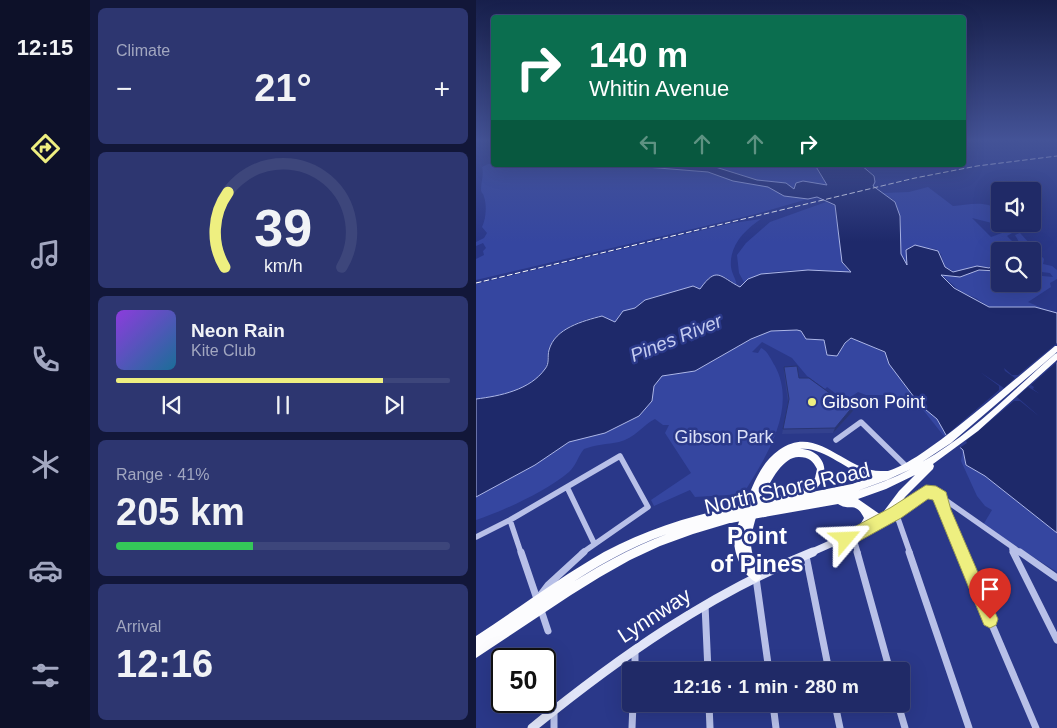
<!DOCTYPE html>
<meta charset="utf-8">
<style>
body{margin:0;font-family:Helvetica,sans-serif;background:#2d3670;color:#f1f3f6;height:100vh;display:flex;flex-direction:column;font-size:19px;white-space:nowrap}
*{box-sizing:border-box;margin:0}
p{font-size:16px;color:#a2a7c0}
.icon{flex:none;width:28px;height:28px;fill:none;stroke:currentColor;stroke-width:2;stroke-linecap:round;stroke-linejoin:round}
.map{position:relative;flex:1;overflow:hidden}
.drawer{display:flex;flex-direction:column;gap:8px;padding:8px;background:#121739;width:386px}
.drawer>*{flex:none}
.hud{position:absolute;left:15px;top:15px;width:475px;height:152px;border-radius:5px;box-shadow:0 5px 20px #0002,0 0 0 1px #3d467b;background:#0b6e4f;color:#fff;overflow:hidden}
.tools{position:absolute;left:515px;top:182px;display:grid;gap:10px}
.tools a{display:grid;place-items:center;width:50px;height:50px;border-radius:5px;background:#202a67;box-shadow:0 5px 20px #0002,0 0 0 1px #3d467b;font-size:25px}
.speed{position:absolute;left:15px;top:648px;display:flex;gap:10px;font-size:25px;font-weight:700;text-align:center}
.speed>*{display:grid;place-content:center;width:65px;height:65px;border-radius:50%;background:#202a67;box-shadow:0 5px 20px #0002,0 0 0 1px #3d467b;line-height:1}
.speed .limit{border:2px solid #111;border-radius:8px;background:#fff;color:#111}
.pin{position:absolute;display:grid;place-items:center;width:42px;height:42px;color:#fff;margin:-51px -21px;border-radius:50% 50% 50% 0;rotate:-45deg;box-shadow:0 0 5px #0007}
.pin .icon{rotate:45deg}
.me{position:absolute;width:55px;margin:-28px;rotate:64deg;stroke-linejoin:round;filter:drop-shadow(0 0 4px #0008)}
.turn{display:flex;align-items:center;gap:18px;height:105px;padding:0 15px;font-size:22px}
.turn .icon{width:65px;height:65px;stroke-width:2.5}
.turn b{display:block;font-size:35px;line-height:42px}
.lanes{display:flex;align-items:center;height:48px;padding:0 15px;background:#0003;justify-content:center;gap:25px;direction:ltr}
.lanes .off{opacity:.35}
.big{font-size:38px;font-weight:800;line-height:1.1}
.drawer .card{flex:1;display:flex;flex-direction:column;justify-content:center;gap:8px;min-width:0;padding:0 18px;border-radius:8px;background:#2d3670}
.drawer .dial{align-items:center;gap:0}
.dial svg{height:130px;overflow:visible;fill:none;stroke:#3d467b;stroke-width:7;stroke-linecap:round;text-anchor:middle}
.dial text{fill:#f1f3f6;stroke:none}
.song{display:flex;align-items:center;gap:15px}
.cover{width:60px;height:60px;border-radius:8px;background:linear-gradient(135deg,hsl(270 70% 55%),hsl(200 70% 35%))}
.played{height:5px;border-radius:2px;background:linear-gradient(90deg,#eeef80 80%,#3d467b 80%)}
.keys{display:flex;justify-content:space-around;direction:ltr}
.heat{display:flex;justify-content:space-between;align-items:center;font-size:28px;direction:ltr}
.charge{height:8px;border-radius:4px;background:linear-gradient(90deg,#34c759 41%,#3d467b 0)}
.trip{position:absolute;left:146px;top:662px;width:288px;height:50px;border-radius:5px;background:#202a67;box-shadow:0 5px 20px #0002,0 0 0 1px #3d467b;font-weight:800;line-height:50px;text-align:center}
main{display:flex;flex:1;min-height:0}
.tab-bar{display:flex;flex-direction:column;width:90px;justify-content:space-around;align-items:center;background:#0d1129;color:#a2a7c0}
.tab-bar .icon{width:35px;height:35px}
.tab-bar .on{color:#eeef80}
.tab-bar b{font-size:22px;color:#f1f3f6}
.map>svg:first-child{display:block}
</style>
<main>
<nav class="tab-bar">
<b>12:15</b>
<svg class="icon on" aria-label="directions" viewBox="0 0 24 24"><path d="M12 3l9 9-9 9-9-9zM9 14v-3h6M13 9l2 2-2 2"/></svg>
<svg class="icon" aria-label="music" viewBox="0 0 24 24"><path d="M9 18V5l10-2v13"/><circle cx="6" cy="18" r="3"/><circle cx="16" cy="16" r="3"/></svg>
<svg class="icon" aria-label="phone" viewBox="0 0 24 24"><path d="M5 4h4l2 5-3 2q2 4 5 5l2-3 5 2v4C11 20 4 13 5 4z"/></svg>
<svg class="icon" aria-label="climate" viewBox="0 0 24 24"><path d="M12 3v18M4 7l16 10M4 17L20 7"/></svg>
<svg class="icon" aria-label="car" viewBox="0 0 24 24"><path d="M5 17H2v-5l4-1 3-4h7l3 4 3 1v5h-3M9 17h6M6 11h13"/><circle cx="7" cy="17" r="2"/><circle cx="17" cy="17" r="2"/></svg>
<svg class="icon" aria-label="filters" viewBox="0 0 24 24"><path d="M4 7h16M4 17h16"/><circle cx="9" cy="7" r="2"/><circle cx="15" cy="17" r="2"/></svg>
</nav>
<section class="drawer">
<div class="card"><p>Climate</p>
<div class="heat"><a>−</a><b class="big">21°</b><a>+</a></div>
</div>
<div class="card dial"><svg viewBox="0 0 100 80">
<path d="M14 69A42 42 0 1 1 86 69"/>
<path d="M14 69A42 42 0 0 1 16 23" stroke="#eeef80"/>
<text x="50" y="56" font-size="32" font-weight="700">39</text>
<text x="50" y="72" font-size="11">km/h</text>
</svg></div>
<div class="card">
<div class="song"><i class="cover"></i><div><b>Neon Rain</b><p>Kite Club</p></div></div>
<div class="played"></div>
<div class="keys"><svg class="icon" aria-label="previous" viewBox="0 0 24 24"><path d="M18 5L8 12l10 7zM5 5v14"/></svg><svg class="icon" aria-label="pause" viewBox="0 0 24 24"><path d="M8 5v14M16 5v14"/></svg><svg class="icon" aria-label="next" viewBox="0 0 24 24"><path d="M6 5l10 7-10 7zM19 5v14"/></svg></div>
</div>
<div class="card"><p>Range · 41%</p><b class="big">205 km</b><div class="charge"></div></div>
<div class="card"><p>Arrival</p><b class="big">12:16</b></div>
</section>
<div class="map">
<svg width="581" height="728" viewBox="0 0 581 728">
<rect width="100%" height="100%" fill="#2a3889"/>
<path fill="#3546a0" d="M12 164 76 165 90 168 96 165H145L232 172 257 181 292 187 308 196 332 199 280 214 0 280V259L8 255 7 251 10 248 7 243 0 246V242L8 238 11 233 6 227C10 219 11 205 8 197 7 192 6 195 5 190 5 182 8 174 6 167Z
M233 165H339L351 185 327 181 319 185 318 189 310 183 281 180Z
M452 187 477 206C491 205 513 199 524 212V219L516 223 496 218 515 237 537 229 541 230 531 236 536 241H522L539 245 542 251H524V255H522L524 256V262L513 268 498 266 480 272 469 267 465 254 460 249 436 246 430 251 450 287 415 276 425 250 424 216 418 200 406 193 433 192Z
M350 202 359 206 366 262 374 273C351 272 284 263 269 284L263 273 261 255 270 243 294 222Z
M285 219C269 230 253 245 255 267 256 274 260 279 261 286 243 270 236 272 224 289L217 286 169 300 159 308 147 311 139 322C134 321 127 316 121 317 104 319 76 332 72 351 70 361 73 367 64 375 49 392 21 396 0 399V284L257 223Z
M544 233 568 259 567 264 576 266 581 270V279L574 283 575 287 552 302 575 312 515 309 500 298 485 292 466 275 484 277 503 270H524V284H556V275L577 277 574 273 556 271V251H551L547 246 548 244 543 242 539 235Z
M323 330 335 340H348L351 355 361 356C367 349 369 338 380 339L425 361 482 448 467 435 448 411 439 404 428 410 407 395H390L382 392 373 398 363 396 351 387 349 389 331 376 316 358 286 342 276 352 282 353 285 348C292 351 295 360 299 366 322 409 289 459 267 494L219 497 214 490 178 506 175 500 215 473 189 433 193 425H187L179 419C168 424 158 439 143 442 132 444 118 445 108 449 102 456 100 466 93 472 69 492 29 510 0 520V497L59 465 93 442 129 433 163 416 176 401 178 386 183 377 219 371 275 339 295 331Z
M487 450 490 465 509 476 581 533V572L507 525 516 510 509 506 501 496 485 461Z"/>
<path fill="#1e296a" stroke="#adb7e8" d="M145 165H233L281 180 310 183 318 189 320 183 327 181 351 185 339 165H385L398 176 399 182 397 186 419 202 424 216 425 254 431 265 430 250 439 245 462 251 469 267 477 272 501 266 513 268 524 262V270L521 271 503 270 484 277 465 275 478 288 513 307H559L581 313V533L509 476 490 465 487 450 470 435 461 419 444 405 413 364 409 352 375 338 369 343 361 356 351 355 348 340 330 339 325 331 321 330 295 331 275 339 219 371 186 376 178 386 176 401 163 416 129 433 93 442 59 465 0 497V399C24 396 54 390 69 369 74 363 71 357 73 350 79 328 107 321 126 316L139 322 147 311 159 308 169 300 217 286 224 289C241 265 244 277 264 287L272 279 285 274 332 270 375 272 366 262 359 205 341 197 332 199 308 196 292 187 257 181 232 172Z"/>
<path fill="#2a3889" d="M581 343V362L555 385 558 387 557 389 564 394 552 387 541 397 564 417 544 401H538L490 441 491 443 482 449 468 437 523 390V386L504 372 528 388 539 378 529 371 528 368 536 375H542Z"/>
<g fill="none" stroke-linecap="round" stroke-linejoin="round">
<path stroke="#b8c0e8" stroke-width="5.5" d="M360 440 385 422 431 467
M91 487 118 543
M465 496 468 511 486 553
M420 513 434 553
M418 514 450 492H458L545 553
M34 520 45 553
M377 536 382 553
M0 537 34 520 144 456 172 507 106 553
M536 549 538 553"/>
<path stroke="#b8c0e8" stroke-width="7" d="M45 552 61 599
M381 552 414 671
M433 552 493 728
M485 552 560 728
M537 552 581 640
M544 552 581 578
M330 556 353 671
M280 578 293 671
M63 597 72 585 108 552
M229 605 232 671
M65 610 72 631
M159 650V671
M233 704 234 728
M297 704 300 728
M359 704 364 728
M422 704 429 728
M78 710V728
M156 728 157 704"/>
<path stroke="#e1e5f8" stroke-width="7" d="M334 553 406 521"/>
<path stroke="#e1e5f8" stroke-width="9" d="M56 728C142 658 234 593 337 552"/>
<path fill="#fcfcfe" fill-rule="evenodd" d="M579 346H581V352L475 443 446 462C496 434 536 391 579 354L581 353V360L502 431 457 464 458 466 457 469 429 497 409 524 406 526 397 520 388 535 385 537 382 535 380 532 388 518C379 500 374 512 362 504L288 517 285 516 284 513 285 510 287 509 286 508 285 505 286 502 303 498 304 495 329 486 339 478 341 469C337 461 333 457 323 457 298 456 277 519 275 540 274 553 281 565 285 577L283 580 280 582C267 576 258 554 258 540 259 530 264 520 267 511 275 490 283 464 303 450 341 423 368 471 405 471 406 471 411 471 412 471 423 468 439 458 449 451 471 436 491 419 512 402 534 384 556 365 579 346ZM324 449C347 446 371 471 394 478L376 484 336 492C358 477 349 449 324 449ZM435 469C418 478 399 485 381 491L411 480ZM439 475 423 491 405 515 382 499 410 489Z
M258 507 261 508 262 511 261 514 257 516 258 519 257 522 217 534 184 546 154 560 124 577 95 595 0 658V636C43 608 84 577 128 552 169 530 213 516 258 507ZM191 534C154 548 118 568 85 590 118 568 153 547 191 534Z"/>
<path stroke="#fff" stroke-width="1" stroke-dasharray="5.5 2.5" stroke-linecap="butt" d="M0 283 439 178 501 166 581 156"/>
<path stroke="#fcfcfe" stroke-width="8" d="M258 511 289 505
M254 519 288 513"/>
</g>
<path fill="#33418e" d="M308 367 323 378 377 411 357 433 306 434 312 402 308 373Z"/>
<path fill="#293574" d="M378 405 377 411 357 433 359 428Z"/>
<path fill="#3b4ca5" stroke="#293574" d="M321 366 323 378H333L355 394 378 405 359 428 307 429 313 399 308 367Z"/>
<linearGradient id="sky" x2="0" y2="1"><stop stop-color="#171f4b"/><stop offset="0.58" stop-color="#445397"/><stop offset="1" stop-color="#445397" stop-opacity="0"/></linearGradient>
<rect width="581" height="242" fill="url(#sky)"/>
<path fill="#eeef80" stroke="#9b9b53" d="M450 485 460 486 470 492 475 510 522 619 520 625 514 628 508 625 457 500 452 499 425 518 376 545 370 547 365 545 363 539 365 534 414 508Z"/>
<circle fill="#eeef80" stroke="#2a3889" stroke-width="2" cx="336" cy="402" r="5"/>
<g text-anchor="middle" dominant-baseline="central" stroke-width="5" stroke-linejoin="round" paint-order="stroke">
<g font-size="18" fill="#fff" stroke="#2a3889" text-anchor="start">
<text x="346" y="402">Gibson Point</text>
</g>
<g font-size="18" fill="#dbe0f7" stroke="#2a3889">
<text x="248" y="437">Gibson Park</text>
</g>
<g font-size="19" font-style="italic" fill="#c4cbf0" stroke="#2a3889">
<text transform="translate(200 338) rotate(-22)">Pines River</text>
</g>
<g font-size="21" fill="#fff" stroke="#2a3889">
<text transform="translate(311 488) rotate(-13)">North Shore Road</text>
<text transform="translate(178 615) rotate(-33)">Lynnway</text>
</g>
<g font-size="24" font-weight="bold" fill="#fff" stroke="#2a3889">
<text x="281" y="535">Point<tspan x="281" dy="28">of Pines</tspan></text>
</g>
</g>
</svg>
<div class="tools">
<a><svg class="icon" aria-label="sound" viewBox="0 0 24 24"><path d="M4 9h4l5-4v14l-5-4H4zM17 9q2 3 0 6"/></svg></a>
<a><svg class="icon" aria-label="search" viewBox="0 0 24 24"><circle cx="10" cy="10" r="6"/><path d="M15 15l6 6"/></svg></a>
</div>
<div class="speed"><div class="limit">50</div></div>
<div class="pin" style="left:514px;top:619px;background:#d93025"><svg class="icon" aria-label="arrive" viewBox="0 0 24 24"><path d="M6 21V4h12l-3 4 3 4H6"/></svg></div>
<svg class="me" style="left:370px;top:539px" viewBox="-20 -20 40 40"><path d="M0-17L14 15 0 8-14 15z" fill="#eeef80" stroke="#fff" stroke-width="4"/></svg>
<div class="trip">12:16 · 1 min · 280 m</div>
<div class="hud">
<div class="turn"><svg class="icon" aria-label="right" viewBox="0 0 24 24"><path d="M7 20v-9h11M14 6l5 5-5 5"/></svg><div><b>140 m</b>Whitin Avenue</div></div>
<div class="lanes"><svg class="icon off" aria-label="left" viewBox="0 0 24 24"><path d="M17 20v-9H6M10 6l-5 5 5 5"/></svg><svg class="icon off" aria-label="ahead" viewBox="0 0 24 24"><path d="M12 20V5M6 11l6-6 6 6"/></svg><svg class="icon off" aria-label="ahead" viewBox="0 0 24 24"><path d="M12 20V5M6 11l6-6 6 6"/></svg><svg class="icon" aria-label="right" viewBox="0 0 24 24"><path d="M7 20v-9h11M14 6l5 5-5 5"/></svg></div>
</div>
</div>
</main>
